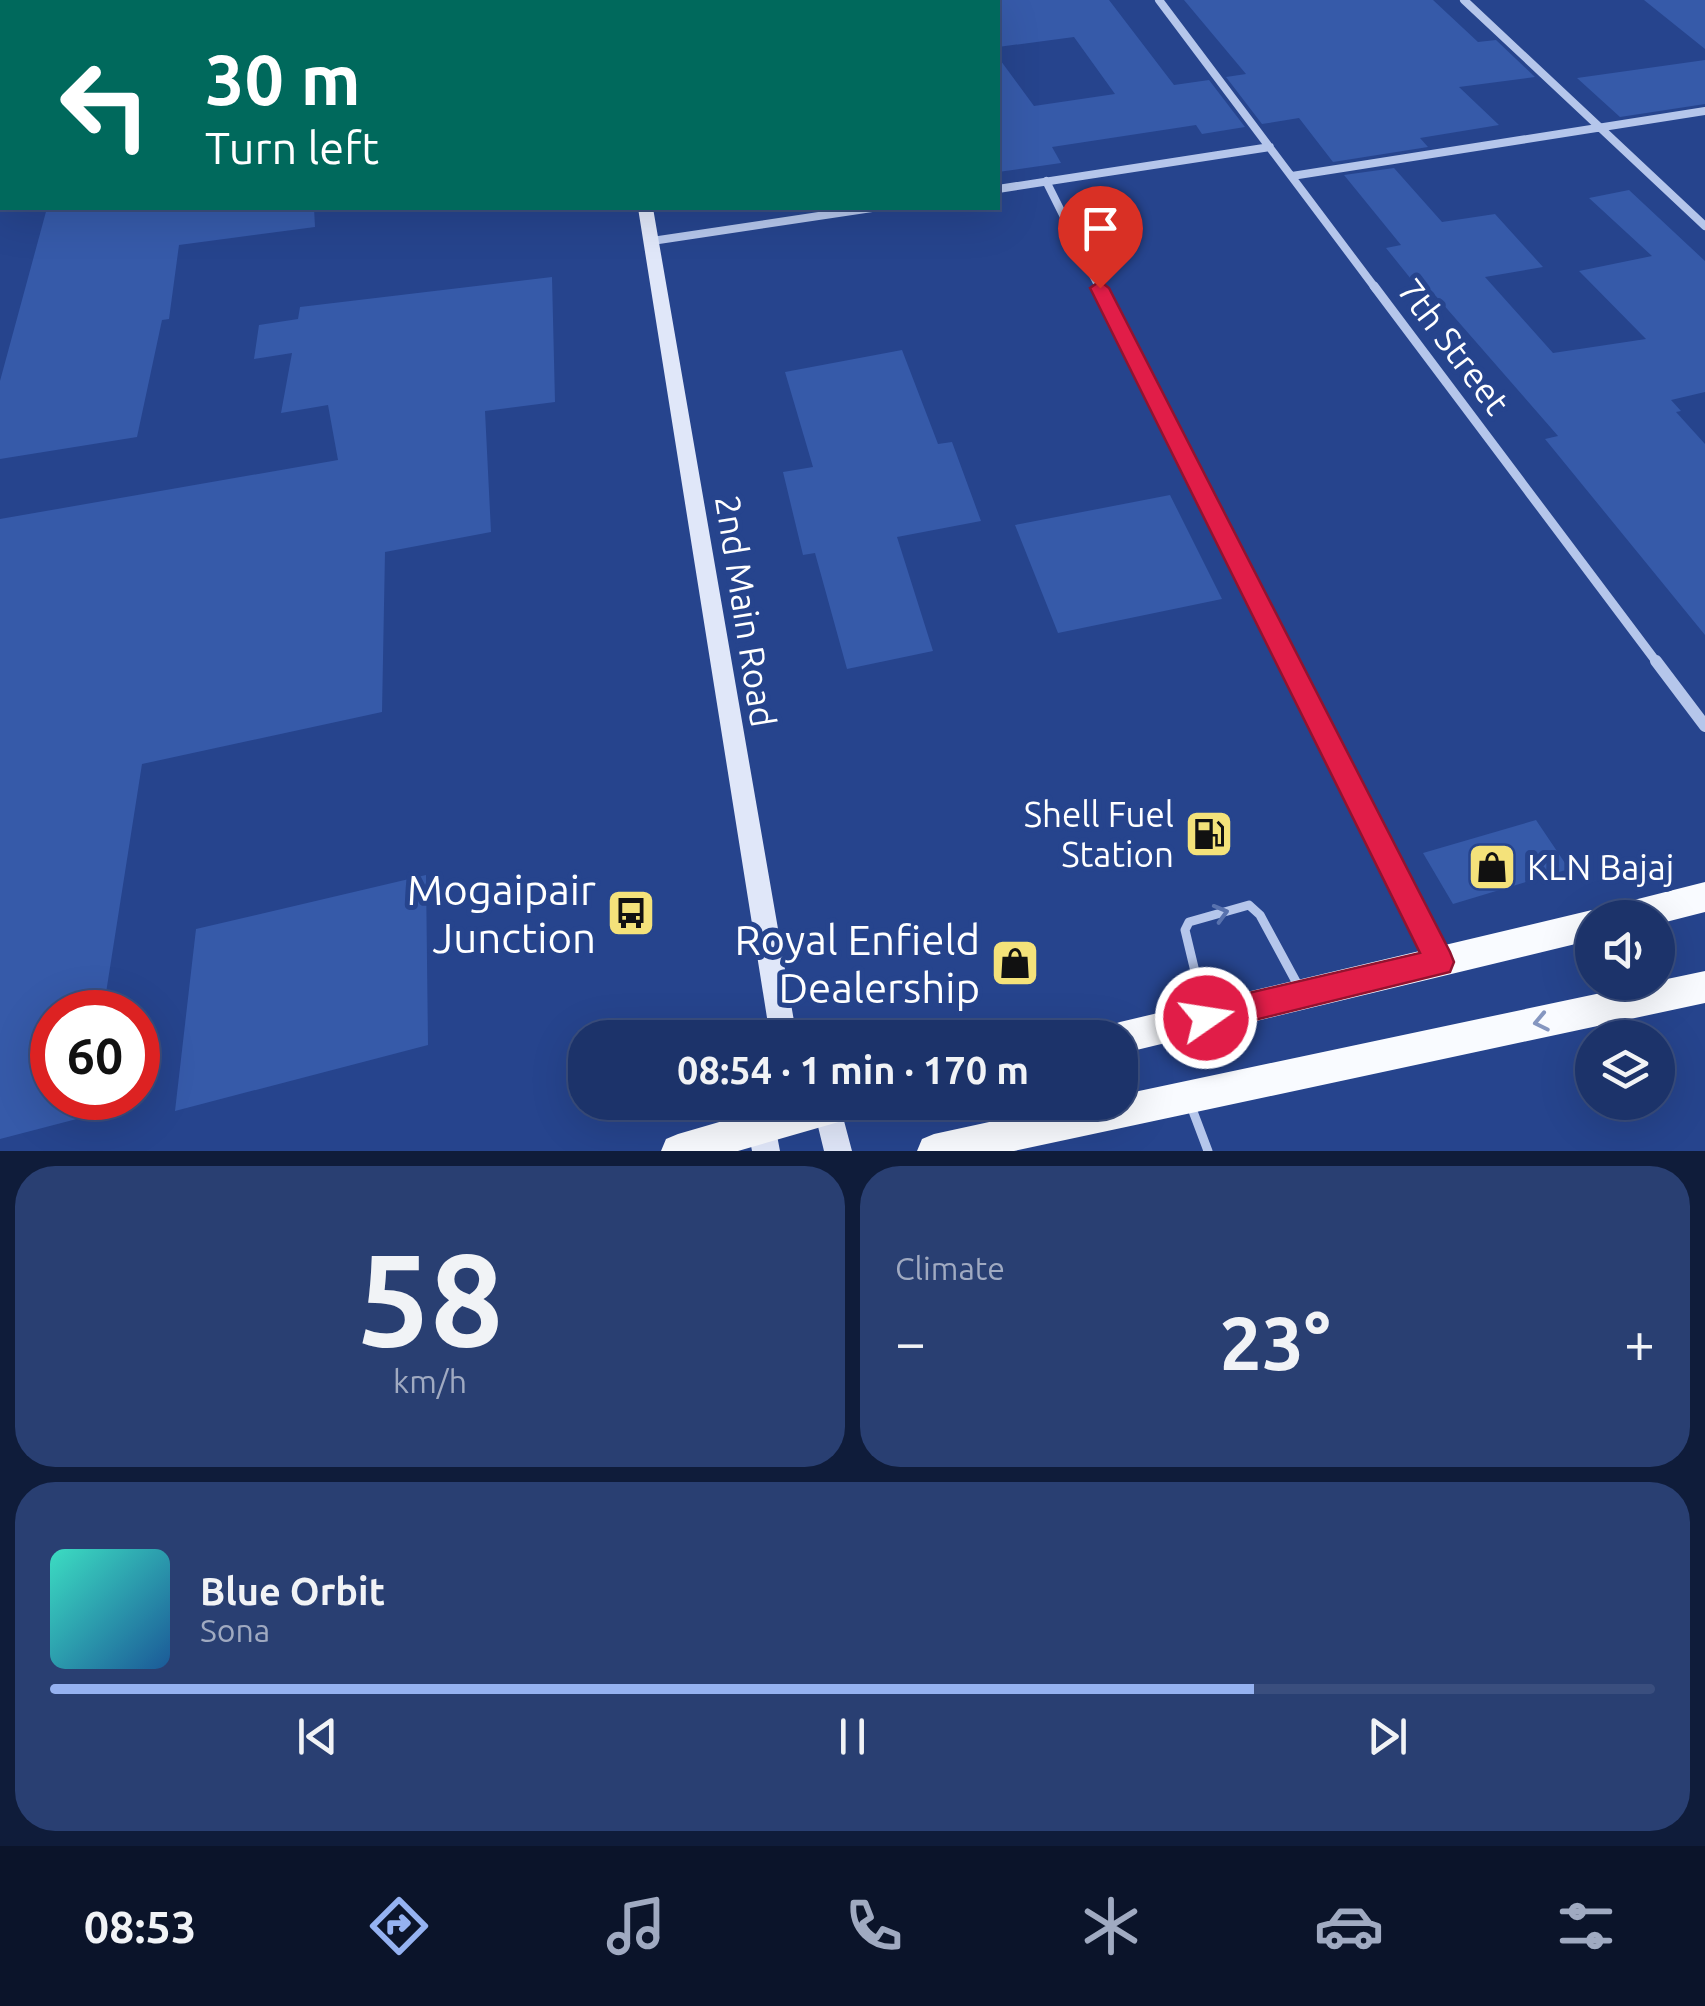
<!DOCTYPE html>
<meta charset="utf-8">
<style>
body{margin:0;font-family:Ubuntu,sans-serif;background:#293f72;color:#f1f3f6;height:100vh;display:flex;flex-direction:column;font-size:38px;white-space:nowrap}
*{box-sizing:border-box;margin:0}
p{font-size:32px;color:#a0aac1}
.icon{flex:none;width:55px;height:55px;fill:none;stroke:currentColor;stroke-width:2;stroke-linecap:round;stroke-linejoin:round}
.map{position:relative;height:1151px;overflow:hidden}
.details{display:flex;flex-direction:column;gap:15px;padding:15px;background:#0f1c3a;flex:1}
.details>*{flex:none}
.top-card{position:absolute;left:0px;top:0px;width:1000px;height:210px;box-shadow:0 10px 40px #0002,0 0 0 2px #3a4e7e;background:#00695c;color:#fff;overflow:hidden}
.controls{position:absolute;left:1575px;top:900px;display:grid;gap:20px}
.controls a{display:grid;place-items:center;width:100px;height:100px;border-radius:50%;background:#1c336a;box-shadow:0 10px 40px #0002,0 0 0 2px #3a4e7e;font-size:50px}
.speed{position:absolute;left:30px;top:990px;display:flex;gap:20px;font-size:50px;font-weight:700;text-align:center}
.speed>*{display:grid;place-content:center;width:130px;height:130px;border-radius:50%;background:#1c336a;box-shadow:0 10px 40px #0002,0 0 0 2px #3a4e7e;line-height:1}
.speed .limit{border:15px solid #d22;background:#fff;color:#111}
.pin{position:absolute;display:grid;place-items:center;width:85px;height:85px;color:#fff;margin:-102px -42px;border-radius:50% 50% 50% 0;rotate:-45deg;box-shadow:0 0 10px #0007}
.pin .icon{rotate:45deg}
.me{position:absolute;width:110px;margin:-55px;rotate:77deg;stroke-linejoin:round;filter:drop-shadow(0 0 8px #0008)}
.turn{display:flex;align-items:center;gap:35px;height:210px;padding:0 40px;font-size:45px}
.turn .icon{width:130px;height:130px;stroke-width:2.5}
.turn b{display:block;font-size:70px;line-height:85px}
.big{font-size:75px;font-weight:700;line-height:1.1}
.details .card{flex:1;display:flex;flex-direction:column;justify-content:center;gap:15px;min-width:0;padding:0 35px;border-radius:40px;background:#293f72}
.details .dial{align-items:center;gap:0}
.dial b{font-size:130px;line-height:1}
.song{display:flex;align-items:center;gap:30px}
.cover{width:120px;height:120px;border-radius:15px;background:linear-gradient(135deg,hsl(170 70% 55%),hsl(210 70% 35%))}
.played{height:10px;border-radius:5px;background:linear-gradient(90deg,#95b2f1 75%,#3a4e7e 75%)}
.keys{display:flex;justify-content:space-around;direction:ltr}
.heat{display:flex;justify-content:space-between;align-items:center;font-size:55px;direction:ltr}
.details .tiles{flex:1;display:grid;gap:15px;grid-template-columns:1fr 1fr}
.card:last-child{grid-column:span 2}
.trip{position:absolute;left:568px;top:1020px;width:570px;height:100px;border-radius:40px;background:#1c336a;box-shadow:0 10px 40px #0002,0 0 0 2px #3a4e7e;font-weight:700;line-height:100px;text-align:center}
.dock{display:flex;height:160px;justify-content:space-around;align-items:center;background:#0b142a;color:#a0aac1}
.dock .icon{width:70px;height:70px}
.dock .current{color:#95b2f1}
.dock b{font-size:45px;color:#f1f3f6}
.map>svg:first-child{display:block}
</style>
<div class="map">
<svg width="1705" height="1151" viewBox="0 0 1705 1151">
<rect width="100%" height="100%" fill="#26448d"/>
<path fill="#365aa9" d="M998 0H1109L1174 85 1209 80 1245 127 1202 134 1196 125 1052 147 1061 163 998 172V57L1034 106 1115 94 1074 37 998 47Z
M1184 0H1433L1478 42 1496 40 1535 77 1459 87 1499 125 1420 138 1428 147 1333 162 1299 118 1262 124 1226 77 1246 74Z
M1644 0H1705V49Z
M1705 60V104L1620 117 1577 78Z
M1394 168 1442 222 1495 214 1543 267 1485 277 1553 353 1646 339 1579 271 1652 256 1589 198 1629 190 1705 261V392L1671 400 1681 411 1676 412 1705 444V635L1545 439 1558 436 1428 287 1419 289 1386 248 1401 245 1344 175Z
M47 208H314L315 227 179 245 169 319 162 320 137 437 0 459V381Z
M552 277 555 402 485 411 491 532 385 552 382 712 142 764 103 1012H52V1098H117L119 1108 0 1139V519L338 460 328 405 281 413 292 353 254 359 259 325 298 319 300 307Z
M902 350 938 444 952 442 981 521 897 537 933 651 847 669 815 553 803 555 783 472 813 467 785 372Z
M1170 495 1222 599 1058 633 1015 525Z
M1536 820 1569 869 1453 904 1423 853Z
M426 875 428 1045 175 1111 196 929Z"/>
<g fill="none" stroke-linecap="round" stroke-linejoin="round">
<path stroke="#b5c6eb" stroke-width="9" d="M1204 1009 1185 930 1189 922 1249 905 1260 915 1300 989
M1191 1106 1208 1151"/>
<path stroke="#b5c6eb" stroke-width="8" d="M1159 0 1376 289
M1464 0 1705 226
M144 2 167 0
M1292 176 1705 111
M1046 181 1100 289
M998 189 1270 147
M652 241 872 208"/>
<path stroke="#b5c6eb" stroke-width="9" d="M1099 286 1289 664
M1374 286 1658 664"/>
<path stroke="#b5c6eb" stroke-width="12" d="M1288 661 1437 957
M1656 661 1705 726"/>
<path fill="#e0e7f9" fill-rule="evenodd" d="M596 0H608L609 2H597Z
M638 208H653L794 1021 801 1038H774L768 1024Z
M752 1102H779L775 1125 780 1151H752L747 1125Z
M812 1102H839L852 1151H824Z"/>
<path fill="#f9fbff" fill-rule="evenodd" d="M1705 882V912L1658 924V918H1607L1611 907 1622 903Z
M1592 910 1604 918H1592V940L1120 1054V1038H1104L1108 1026 1120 1022Z
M1705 971V1003L1014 1151H917L922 1139 934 1134 1082 1102H1120V1095Z
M788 1102H866L861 1114 849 1119 738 1151H661L666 1139 678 1134Z"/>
</g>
<defs><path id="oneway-chevron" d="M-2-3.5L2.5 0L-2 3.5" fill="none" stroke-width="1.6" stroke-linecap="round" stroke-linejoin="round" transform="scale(2.5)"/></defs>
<use stroke="#5872ae" href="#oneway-chevron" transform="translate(1221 913) rotate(-16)"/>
<use stroke="#8596c0" href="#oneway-chevron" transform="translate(1541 1022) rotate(168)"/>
<path fill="#e11d48" stroke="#92132f" stroke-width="2.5" d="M1100 281 1109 288 1450 952 1454 962 1450 972 1206 1032 1196 1028 1191 1018 1196 1007 1206 1003 1420 953 1090 288Z"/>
<defs>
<g id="fuel-square" transform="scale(2.5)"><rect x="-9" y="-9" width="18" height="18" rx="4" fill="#f4e27a" stroke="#26448d"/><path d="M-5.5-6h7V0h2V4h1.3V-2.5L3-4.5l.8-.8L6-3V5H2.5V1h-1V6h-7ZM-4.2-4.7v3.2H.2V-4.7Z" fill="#111"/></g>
<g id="shop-square" transform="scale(2.5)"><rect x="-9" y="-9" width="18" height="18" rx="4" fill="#f4e27a" stroke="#26448d"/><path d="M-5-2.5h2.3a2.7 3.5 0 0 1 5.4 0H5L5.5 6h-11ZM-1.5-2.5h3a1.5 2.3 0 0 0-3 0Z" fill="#111"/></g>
<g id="bus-square" transform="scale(2.5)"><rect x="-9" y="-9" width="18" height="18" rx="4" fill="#f4e27a" stroke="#26448d"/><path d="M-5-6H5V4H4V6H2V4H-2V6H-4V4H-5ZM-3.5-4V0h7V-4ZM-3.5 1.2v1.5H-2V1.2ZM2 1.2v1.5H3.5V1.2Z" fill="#111"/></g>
</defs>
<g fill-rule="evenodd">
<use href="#fuel-square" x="1209" y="834"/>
<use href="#shop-square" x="1492" y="867"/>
<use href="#bus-square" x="631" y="913"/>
<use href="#shop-square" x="1015" y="963"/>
</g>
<g text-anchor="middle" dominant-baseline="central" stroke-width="10" stroke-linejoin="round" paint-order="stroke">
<g font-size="35" fill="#fff" stroke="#26448d">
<text transform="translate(1454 346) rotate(53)">7th Street</text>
<text transform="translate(746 611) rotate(81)">2nd Main Road</text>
</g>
<g font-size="35" fill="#fff" stroke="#26448d" text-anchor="end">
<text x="1174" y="814">Shell Fuel<tspan x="1174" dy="40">Station</tspan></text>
<text x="1527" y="867" text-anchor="start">KLN Bajaj</text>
</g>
<g font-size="42" fill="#fff" stroke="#26448d" text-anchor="end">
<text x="596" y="889">Mogaipair<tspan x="596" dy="48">Junction</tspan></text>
<text x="980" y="939">Royal Enfield<tspan x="980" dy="48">Dealership</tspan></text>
</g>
</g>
</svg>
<div class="controls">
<a><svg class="icon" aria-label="sound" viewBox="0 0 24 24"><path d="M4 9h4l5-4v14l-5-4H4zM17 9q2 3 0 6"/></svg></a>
<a><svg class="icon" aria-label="layers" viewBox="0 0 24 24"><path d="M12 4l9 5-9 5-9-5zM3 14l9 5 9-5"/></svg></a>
</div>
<div class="speed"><div class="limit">60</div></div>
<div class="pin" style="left:1100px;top:288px;background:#d93025"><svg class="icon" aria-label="arrive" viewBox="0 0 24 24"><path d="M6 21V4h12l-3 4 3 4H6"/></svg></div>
<svg class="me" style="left:1206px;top:1018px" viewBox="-20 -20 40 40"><circle r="17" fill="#e11d48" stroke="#fff" stroke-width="3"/><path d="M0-11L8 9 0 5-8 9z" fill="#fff"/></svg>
<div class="trip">08:54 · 1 min · 170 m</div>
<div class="top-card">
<div class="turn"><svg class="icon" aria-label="left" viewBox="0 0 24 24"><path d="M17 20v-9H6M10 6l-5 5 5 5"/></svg><div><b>30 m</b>Turn left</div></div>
</div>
</div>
<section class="details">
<div class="tiles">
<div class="card dial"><b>58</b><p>km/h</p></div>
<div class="card"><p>Climate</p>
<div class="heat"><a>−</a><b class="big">23°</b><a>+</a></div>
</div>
<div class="card">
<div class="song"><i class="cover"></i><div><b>Blue Orbit</b><p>Sona</p></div></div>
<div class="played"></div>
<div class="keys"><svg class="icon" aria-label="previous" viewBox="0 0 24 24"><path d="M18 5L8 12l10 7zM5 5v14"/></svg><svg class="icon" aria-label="pause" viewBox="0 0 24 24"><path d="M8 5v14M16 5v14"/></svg><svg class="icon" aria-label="next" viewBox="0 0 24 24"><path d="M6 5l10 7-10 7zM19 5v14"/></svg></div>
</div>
</div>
</section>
<nav class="dock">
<b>08:53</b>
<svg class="icon current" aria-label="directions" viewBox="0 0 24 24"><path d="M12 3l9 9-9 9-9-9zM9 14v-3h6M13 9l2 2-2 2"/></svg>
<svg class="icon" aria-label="music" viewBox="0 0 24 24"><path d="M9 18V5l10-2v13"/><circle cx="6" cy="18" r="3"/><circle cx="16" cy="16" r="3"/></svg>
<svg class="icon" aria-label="phone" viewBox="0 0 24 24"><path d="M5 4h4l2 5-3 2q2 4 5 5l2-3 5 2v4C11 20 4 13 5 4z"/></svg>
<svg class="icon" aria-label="climate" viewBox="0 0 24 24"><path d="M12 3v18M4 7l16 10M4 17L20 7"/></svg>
<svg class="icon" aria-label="car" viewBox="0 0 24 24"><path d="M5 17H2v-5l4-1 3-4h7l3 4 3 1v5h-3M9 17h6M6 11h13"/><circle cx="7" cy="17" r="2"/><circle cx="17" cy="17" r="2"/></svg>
<svg class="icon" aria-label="filters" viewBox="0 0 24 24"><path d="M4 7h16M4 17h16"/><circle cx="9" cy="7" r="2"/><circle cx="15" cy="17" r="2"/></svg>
</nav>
